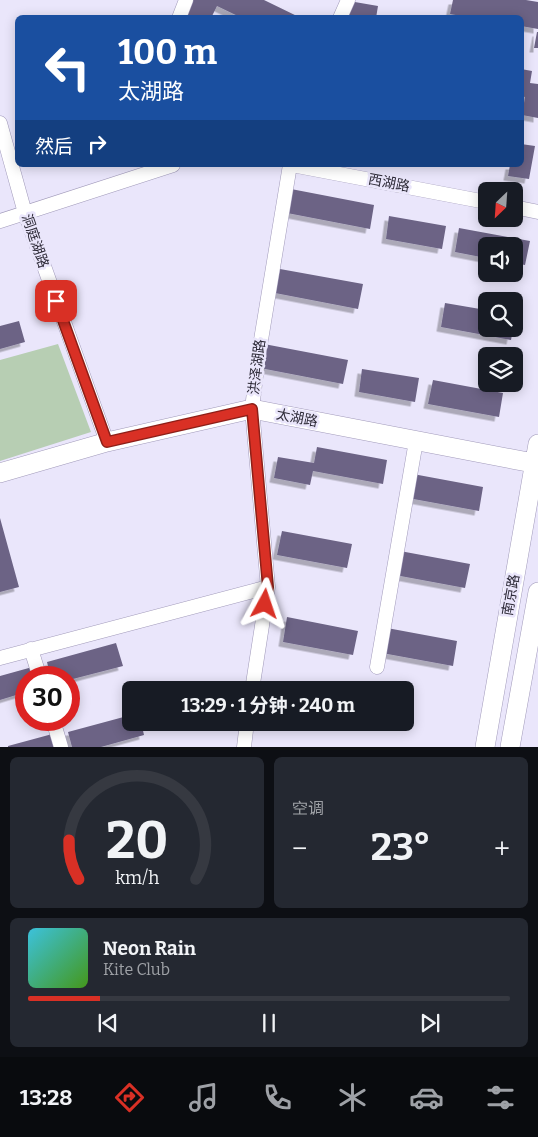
<!DOCTYPE html>
<html lang="zh">
<meta charset="utf-8">
<style>
body{margin:0;font-family:Bitter,"Noto Sans SC",serif;background:#242831;color:#f1f3f6;height:100vh;display:flex;flex-direction:column;font-size:19px;white-space:nowrap}
*{box-sizing:border-box;margin:0}
p{font-size:16px;color:#9ea1a6}
.icon{flex:none;width:28px;height:28px;fill:none;stroke:currentColor;stroke-width:2;stroke-linecap:round;stroke-linejoin:round}
.map{position:relative;height:747px;overflow:hidden}
.details{display:flex;flex-direction:column;gap:10px;padding:10px;background:#0d0f14;flex:1}
.details>*{flex:none}
.hud{position:absolute;left:15px;top:15px;width:509px;height:152px;border-radius:8px;box-shadow:0 2px 12px #0003;background:#1a4fa0;color:#fff;overflow:hidden}
.needle{width:32px;rotate:205deg}
.fabs{position:absolute;left:478px;top:182px;display:grid;gap:10px}
.fabs a{display:grid;place-items:center;width:45px;height:45px;border-radius:8px;background:#171b24;box-shadow:0 2px 12px #0003;font-size:25px}
.speed{position:absolute;left:15px;top:666px;display:flex;gap:10px;font-size:25px;font-weight:700;text-align:center}
.speed>*{display:grid;place-content:center;width:65px;height:65px;border-radius:50%;background:#171b24;box-shadow:0 2px 12px #0003;line-height:1}
.speed .limit{border:8px solid #d22;background:#fff;color:#111}
.pin{position:absolute;display:grid;place-items:center;width:42px;height:42px;color:#fff;margin:-21px;border-radius:10px;box-shadow:0 2px 8px #0006}
.me{position:absolute;width:55px;margin:-28px;rotate:5deg;stroke-linejoin:round;filter:drop-shadow(0 0 4px #0008)}
.turn{display:flex;align-items:center;gap:18px;height:105px;padding:0 20px;font-size:22px}
.turn .icon{width:65px;height:65px;stroke-width:2.5}
.turn b{display:block;font-size:35px;line-height:42px}
.then{display:flex;align-items:center;height:48px;padding:0 20px;background:#0003;gap:10px;font-size:19px}
.big{font-size:38px;font-weight:700;line-height:1.1}
.details .widget{flex:1;display:flex;flex-direction:column;justify-content:center;gap:8px;min-width:0;padding:0 18px;border-radius:8px;background:#242831}
.details .dial{align-items:center;gap:0}
.dial svg{height:130px;overflow:visible;fill:none;stroke:#363941;stroke-width:7;stroke-linecap:round;text-anchor:middle}
.dial text{fill:#f1f3f6;stroke:none}
.song{display:flex;align-items:center;gap:15px}
.cover{width:60px;height:60px;border-radius:8px;background:linear-gradient(135deg,hsl(190 70% 55%),hsl(100 70% 35%))}
.played{height:5px;border-radius:2px;background:linear-gradient(90deg,#d93025 15%,#363941 15%)}
.keys{display:flex;justify-content:space-around;direction:ltr}
.heat{display:flex;justify-content:space-between;align-items:center;font-size:28px;direction:ltr}
.details .tiles{flex:1;display:grid;gap:10px;grid-template-columns:1fr 1fr}
.widget:last-child{grid-column:span 2}
.trip{position:absolute;left:122px;top:681px;width:292px;height:50px;border-radius:8px;background:#171b24;box-shadow:0 2px 12px #0003;font-weight:700;line-height:50px;text-align:center}
.menu{display:flex;height:80px;justify-content:space-around;align-items:center;background:#090b0e;color:#9ea1a6}
.menu .icon{width:35px;height:35px}
.menu .active{color:#d93025}
.menu b{font-size:22px;color:#f1f3f6}
.map>svg:first-child{display:block}
</style>
<div class="map">
<svg width="538" height="747" viewBox="0 0 538 747">
<defs>
<filter id="shadow"><feDropShadow dx="-4.5" dy="4.5" stdDeviation="0" flood-color="#0004"/></filter>
</defs>
<rect width="100%" height="100%" fill="#eae6fb"/>
<path fill="#b7ceb3" d="M58 344 91 432 0 461V360Z"/>
<path fill="#6c6485" filter="url(#shadow)" d="M191 0H264L301 18H242L217 6 211 18H182Z
M453 0H526L538 2V29L521 26V18H472L450 14Z
M349 1 378 6 376 18H350L346 16Z
M537 32H538V48H534Z
M521 69 532 71 530 83 538 84V118L522 115 525 97 521 96Z
M521 144 535 146 529 179 508 176 510 165H521Z
M291 189 374 205 370 229 287 213Z
M389 216 446 226 442 249 386 239Z
M459 228 530 241 525 265 514 263V246H486V258L455 252Z
M280 269 363 284 358 309 275 293Z
M445 303 486 310V329H513L511 340 441 327Z
M19 321 25 342 0 349V326Z
M264 344 348 360 343 384 260 368Z
M362 369 419 378 415 402 359 392Z
M433 380 503 393 499 417 428 404Z
M317 447 387 460 383 484 313 471 310 485 274 478 278 457 314 463Z
M413 474 483 487 479 511 408 498Z
M0 518 19 587 0 592Z
M282 531 352 544 347 568 277 555Z
M400 551 470 564 465 588 395 575Z
M287 617 358 631 353 655 283 642Z
M387 628 457 641 453 666 382 653Z
M116 643 123 666 69 680V678H51L47 662Z
M36 666 39 678H26V692L0 700V676Z
M131 715V722H141L144 735 101 747H72L68 732Z
M56 733 60 747H8V746Z"/>
<g fill="none" stroke-linecap="round" stroke-linejoin="round">
<g stroke="#a19aba" stroke-width="15">
<path id="street" d="M179 18 186 0
M340 18 348 0
M0 123 25 213 107 442
M292 165 486 202
M514 207 538 212
M0 221 173 165
M31 649 40 678
M0 658 268 587
M377 667 416 441
M252 690 268 587 252 409 258 358 290 165
M53 720 61 747
M244 747 247 722"/>
</g>
<g stroke="#a19aba" stroke-width="20">
<path id="secondary" d="M0 473 107 442 252 409 538 464
M485 747 538 444
M510 747 538 592"/>
</g>
<use href="#street" stroke="#fff" stroke-width="14"/>
<use href="#secondary" stroke="#fff" stroke-width="19"/>
</g>
<g fill="none" stroke-linecap="round" stroke-linejoin="round">
<g stroke="#8d1f18" stroke-width="12">
<path id="route" d="M56 301 107 442 252 409 268 587 265 604"/>
</g>
<use href="#route" stroke="#d93025" stroke-width="9"/>
</g>
<g text-anchor="middle" dominant-baseline="central" stroke-width="5" stroke-linejoin="round" paint-order="stroke">
<g font-size="14" fill="#2e2b38" stroke="#eae6fb">
<text transform="translate(389 183) rotate(11)">西湖路</text>
<text transform="translate(35 241) rotate(71)">洞庭湖路</text>
<text transform="translate(257 367) rotate(-83)">洪泽湖路</text>
<text transform="translate(297 418) rotate(11)">太湖路</text>
<text transform="translate(511 595) rotate(-80)">南京路</text>
</g>
</g>
</svg>
<div class="fabs">
<a><svg class="needle" viewBox="-14 -14 28 28"><path d="M0-13l5 13h-10z" fill="#e53935"/><path d="M0 13l5-13h-10z" fill="#9ea1a6"/></svg></a>
<a><svg class="icon" aria-label="sound" viewBox="0 0 24 24"><path d="M4 9h4l5-4v14l-5-4H4zM17 9q2 3 0 6"/></svg></a>
<a><svg class="icon" aria-label="search" viewBox="0 0 24 24"><circle cx="10" cy="10" r="6"/><path d="M15 15l6 6"/></svg></a>
<a><svg class="icon" aria-label="layers" viewBox="0 0 24 24"><path d="M12 4l9 5-9 5-9-5zM3 14l9 5 9-5"/></svg></a>
</div>
<div class="speed"><div class="limit">30</div></div>
<div class="pin" style="left:56px;top:301px;background:#d93025"><svg class="icon" aria-label="arrive" viewBox="0 0 24 24"><path d="M6 21V4h12l-3 4 3 4H6"/></svg></div>
<svg class="me" style="left:265px;top:604px" viewBox="-20 -20 40 40"><path d="M0-17L14 15 0 8-14 15z" fill="#d93025" stroke="#fff" stroke-width="4"/></svg>
<div class="trip">13:29 · 1 分钟 · 240 m</div>
<div class="hud">
<div class="turn"><svg class="icon" aria-label="left" viewBox="0 0 24 24"><path d="M17 20v-9H6M10 6l-5 5 5 5"/></svg><div><b>100 m</b>太湖路</div></div>
<div class="then">然后<svg class="icon" aria-label="right" viewBox="0 0 24 24"><path d="M7 20v-9h11M14 6l5 5-5 5"/></svg></div>
</div>
</div>
<section class="details">
<div class="tiles">
<div class="widget dial"><svg viewBox="0 0 100 80">
<path d="M14 69A42 42 0 1 1 86 69"/>
<path d="M14 69A42 42 0 0 1 8 45" stroke="#d93025"/>
<text x="50" y="56" font-size="32" font-weight="700">20</text>
<text x="50" y="72" font-size="11">km/h</text>
</svg></div>
<div class="widget"><p>空调</p>
<div class="heat"><a>−</a><b class="big">23°</b><a>+</a></div>
</div>
<div class="widget">
<div class="song"><i class="cover"></i><div><b>Neon Rain</b><p>Kite Club</p></div></div>
<div class="played"></div>
<div class="keys"><svg class="icon" aria-label="previous" viewBox="0 0 24 24"><path d="M18 5L8 12l10 7zM5 5v14"/></svg><svg class="icon" aria-label="pause" viewBox="0 0 24 24"><path d="M8 5v14M16 5v14"/></svg><svg class="icon" aria-label="next" viewBox="0 0 24 24"><path d="M6 5l10 7-10 7zM19 5v14"/></svg></div>
</div>
</div>
</section>
<nav class="menu">
<b>13:28</b>
<svg class="icon active" aria-label="directions" viewBox="0 0 24 24"><path d="M12 3l9 9-9 9-9-9zM9 14v-3h6M13 9l2 2-2 2"/></svg>
<svg class="icon" aria-label="music" viewBox="0 0 24 24"><path d="M9 18V5l10-2v13"/><circle cx="6" cy="18" r="3"/><circle cx="16" cy="16" r="3"/></svg>
<svg class="icon" aria-label="phone" viewBox="0 0 24 24"><path d="M5 4h4l2 5-3 2q2 4 5 5l2-3 5 2v4C11 20 4 13 5 4z"/></svg>
<svg class="icon" aria-label="climate" viewBox="0 0 24 24"><path d="M12 3v18M4 7l16 10M4 17L20 7"/></svg>
<svg class="icon" aria-label="car" viewBox="0 0 24 24"><path d="M5 17H2v-5l4-1 3-4h7l3 4 3 1v5h-3M9 17h6M6 11h13"/><circle cx="7" cy="17" r="2"/><circle cx="17" cy="17" r="2"/></svg>
<svg class="icon" aria-label="filters" viewBox="0 0 24 24"><path d="M4 7h16M4 17h16"/><circle cx="9" cy="7" r="2"/><circle cx="15" cy="17" r="2"/></svg>
</nav>
